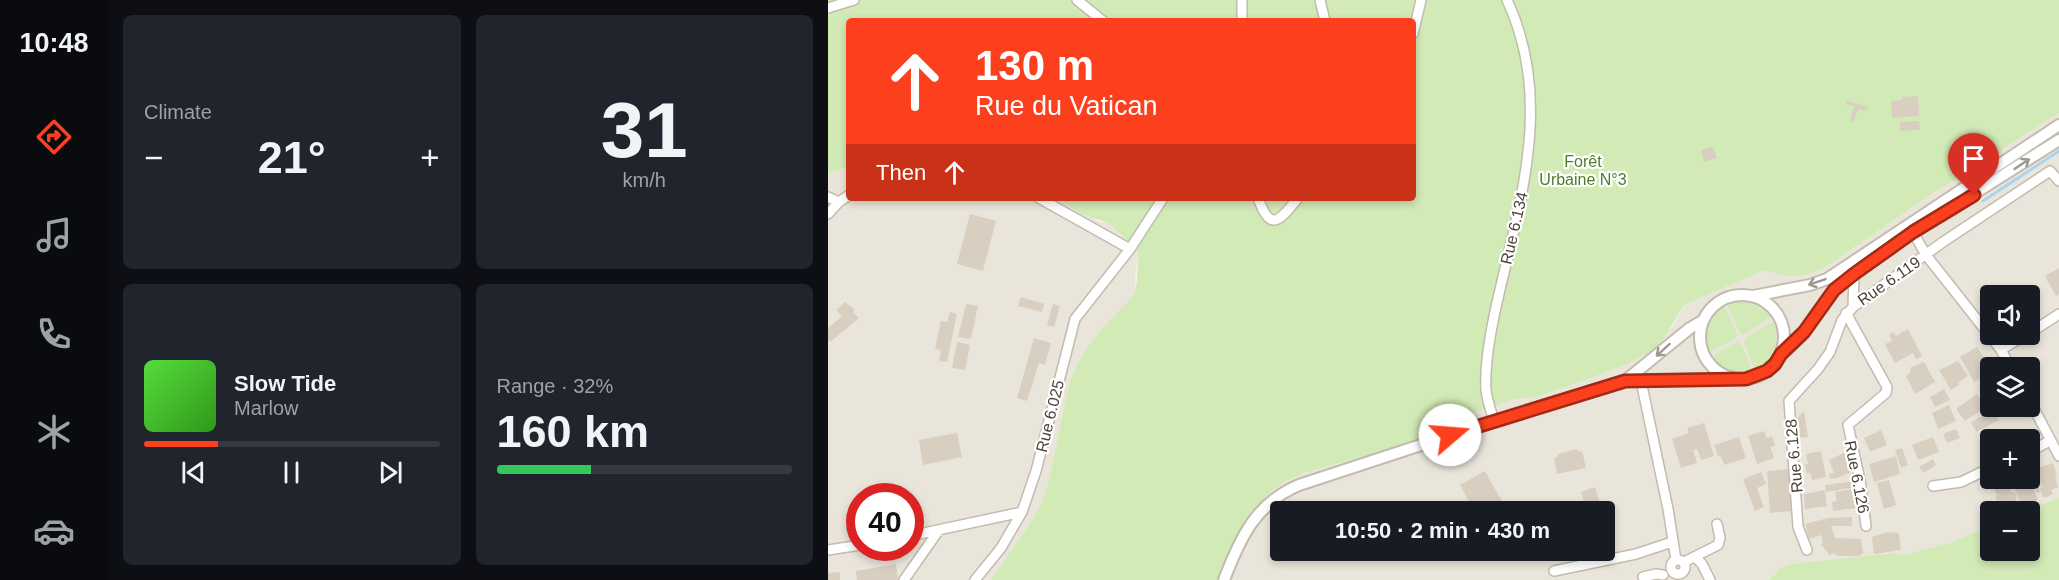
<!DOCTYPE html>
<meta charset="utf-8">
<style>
body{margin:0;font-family:Arial,sans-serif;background:#20242c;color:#f1f3f6;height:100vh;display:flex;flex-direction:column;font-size:22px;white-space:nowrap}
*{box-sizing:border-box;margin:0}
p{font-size:20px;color:#9ea1a6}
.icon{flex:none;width:33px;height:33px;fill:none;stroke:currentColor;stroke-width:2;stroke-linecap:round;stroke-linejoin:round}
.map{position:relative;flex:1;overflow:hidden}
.sheet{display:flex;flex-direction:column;gap:15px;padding:15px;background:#0d0f14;width:720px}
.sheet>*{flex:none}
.hud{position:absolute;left:18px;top:18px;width:570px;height:183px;border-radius:6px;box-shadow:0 3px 9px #0003;background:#fc3f1d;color:#fff;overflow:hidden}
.controls{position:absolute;left:1152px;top:285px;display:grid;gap:12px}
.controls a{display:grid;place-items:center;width:60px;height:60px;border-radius:6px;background:#171b24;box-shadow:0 3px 9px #0003;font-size:30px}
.speed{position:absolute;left:18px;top:483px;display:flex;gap:12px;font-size:30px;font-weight:700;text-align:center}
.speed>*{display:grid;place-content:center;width:78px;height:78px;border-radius:50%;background:#171b24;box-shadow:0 3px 9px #0003;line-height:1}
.speed .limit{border:9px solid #d22;background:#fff;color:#111}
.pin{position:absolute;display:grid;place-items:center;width:51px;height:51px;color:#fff;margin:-62px -26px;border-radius:50% 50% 50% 0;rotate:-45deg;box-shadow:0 0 6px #0007}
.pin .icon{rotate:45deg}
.me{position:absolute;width:66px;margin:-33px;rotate:72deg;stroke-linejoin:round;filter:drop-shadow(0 0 4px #0008)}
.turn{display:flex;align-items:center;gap:21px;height:126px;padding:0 30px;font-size:27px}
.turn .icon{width:78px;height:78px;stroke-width:2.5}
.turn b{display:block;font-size:42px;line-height:51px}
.then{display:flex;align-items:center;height:57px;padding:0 30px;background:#0003;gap:12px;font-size:22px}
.big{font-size:45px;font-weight:700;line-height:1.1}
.sheet .widget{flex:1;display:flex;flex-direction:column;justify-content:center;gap:9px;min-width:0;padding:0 21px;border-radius:9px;background:#20242c}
.sheet .dial{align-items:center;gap:0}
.dial b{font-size:78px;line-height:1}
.song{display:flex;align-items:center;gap:18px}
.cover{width:72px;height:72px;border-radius:9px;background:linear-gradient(135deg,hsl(110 70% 55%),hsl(110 70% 35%))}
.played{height:6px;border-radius:3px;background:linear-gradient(90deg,#fc3f1d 25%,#363941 25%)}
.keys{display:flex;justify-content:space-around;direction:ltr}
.heat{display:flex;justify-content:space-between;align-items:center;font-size:33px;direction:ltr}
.charge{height:9px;border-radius:4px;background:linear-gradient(90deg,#34c759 32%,#363941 0)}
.sheet .tiles{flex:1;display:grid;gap:15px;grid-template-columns:repeat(2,1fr)}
.trip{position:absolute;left:442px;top:501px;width:345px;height:60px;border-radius:6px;background:#171b24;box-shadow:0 3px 9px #0003;font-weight:700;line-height:60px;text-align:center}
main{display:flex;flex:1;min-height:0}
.dock{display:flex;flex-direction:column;width:108px;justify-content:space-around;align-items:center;background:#090b0e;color:#9ea1a6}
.dock .icon{width:42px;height:42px}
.dock .selected{color:#fc3f1d}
.dock b{font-size:27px;color:#f1f3f6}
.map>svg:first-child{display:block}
</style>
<main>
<nav class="dock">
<b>10:48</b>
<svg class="icon selected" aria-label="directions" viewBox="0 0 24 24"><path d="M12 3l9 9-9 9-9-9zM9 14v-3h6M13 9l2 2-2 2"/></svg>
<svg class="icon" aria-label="music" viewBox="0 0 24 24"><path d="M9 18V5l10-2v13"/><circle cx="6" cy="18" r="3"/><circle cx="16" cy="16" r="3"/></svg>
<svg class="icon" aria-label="phone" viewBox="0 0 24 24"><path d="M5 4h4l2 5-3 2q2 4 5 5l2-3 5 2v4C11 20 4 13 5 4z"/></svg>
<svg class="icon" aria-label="climate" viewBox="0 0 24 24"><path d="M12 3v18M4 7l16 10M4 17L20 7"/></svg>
<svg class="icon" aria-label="car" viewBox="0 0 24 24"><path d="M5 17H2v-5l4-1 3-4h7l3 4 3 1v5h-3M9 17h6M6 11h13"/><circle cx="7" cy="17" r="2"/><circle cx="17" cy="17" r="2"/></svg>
</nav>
<section class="sheet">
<div class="tiles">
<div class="widget"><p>Climate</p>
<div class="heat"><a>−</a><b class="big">21°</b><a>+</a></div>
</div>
<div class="widget dial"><b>31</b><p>km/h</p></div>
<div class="widget">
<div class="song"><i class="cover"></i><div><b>Slow Tide</b><p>Marlow</p></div></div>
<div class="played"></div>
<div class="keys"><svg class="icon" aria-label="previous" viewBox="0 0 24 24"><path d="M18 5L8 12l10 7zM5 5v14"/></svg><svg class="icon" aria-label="pause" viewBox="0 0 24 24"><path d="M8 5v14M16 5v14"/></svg><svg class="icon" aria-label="next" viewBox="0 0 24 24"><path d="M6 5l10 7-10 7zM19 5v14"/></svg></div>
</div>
<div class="widget"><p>Range · 32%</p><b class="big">160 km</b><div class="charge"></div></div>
</div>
</section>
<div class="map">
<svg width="1231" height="580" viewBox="0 0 1231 580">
<rect width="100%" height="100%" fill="#f6f3ec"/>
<path fill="#eae5da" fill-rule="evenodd" d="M1231 113V498L1196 511 1162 512V525L1125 542 1076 555 1068 553 951 571 940 580H389L403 548 419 519 443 491 458 481 476 473 583 443 627 419 690 398H706L762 377 844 328 856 305 935 271 961 276 996 268 1101 196ZM1162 296H1202V334H1162ZM1162 368H1202V406H1162ZM1162 440H1202V478H1162ZM453 512H777V550H453Z
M21 167V198H228L272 222 281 223 310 251 307 280 308 289 305 296 247 368 241 383 222 475 214 502 205 519 178 560 163 580H0V173ZM32 496H82V548H32Z"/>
<path fill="#d2eab5" d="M0 0H1231V113L1101 196 996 268 978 275 961 276 935 271 856 305 835 340 824 351 792 367 706 398H690L627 419 583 443 476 473 458 481 443 491 419 519 403 548 389 580H163L205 519 214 502 222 475 241 383C255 346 279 324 305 296 311 284 309 265 310 251L281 223 253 214 228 198H585V21H21V167L0 173Z
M914 301C927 304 934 308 943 317L915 335 912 333 899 304Z
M896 305 909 334 907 339 881 352C872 334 880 316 896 305Z
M945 322C953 340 946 362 927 370L916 343 917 338Z
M908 342 913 344 924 371C907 375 895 370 883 357Z
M1231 498V580H940L950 572V569L964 564 1068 553 1076 555 1125 542 1162 525V550H1202V512L1196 511Z"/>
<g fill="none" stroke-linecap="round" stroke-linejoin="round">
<path stroke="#a9d4f2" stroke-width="3" d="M1155 201 1231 151"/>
</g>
<path fill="#d8cfc1" d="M1090 96 1091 116 1064 118 1063 101 1074 100V97Z
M1019 101 1040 107 1039 111 1030 109 1026 122 1022 120 1026 106 1018 104Z
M1091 121 1092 130 1072 131V122Z
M885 147 889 158 876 162 873 150Z
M142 214 168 221 155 271 129 264Z
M1231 268V294L1228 296 1217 276Z
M193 297 216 304 214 312 190 306Z
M17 302 27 310 25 312 31 318 2 342 0 340V328L14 316 8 310Z
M138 304 150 306 143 339 130 337Z
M225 304 232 306 226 327 219 325Z
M122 312 129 314 119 362 111 361 113 350 107 349 113 321 119 322Z
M1080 329 1094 356 1088 359 1085 353 1067 363 1057 344 1064 341 1061 334 1066 332 1068 336Z
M206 338 223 343 217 365 211 363 199 401 189 398Z
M129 342 142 345 137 370 124 368Z
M1149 347 1163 368 1162 372 1146 382 1132 357Z
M1130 361 1140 376 1130 382 1131 385 1123 390 1111 370Z
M1096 362 1107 382 1087 394 1078 376 1082 373 1083 367Z
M1116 389 1122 400 1107 407 1102 397Z
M1149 394 1158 407 1137 421 1128 409Z
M1121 405 1128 421 1110 429 1104 413Z
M1166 410 1171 420 1148 432 1143 422Z
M976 411 980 437 971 438 968 419Z
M876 423 886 456 873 460 869 449 865 450 869 463 853 468 844 439 861 433 859 428Z
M1128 429 1132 438 1119 443 1115 434Z
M1053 430 1059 445 1042 452 1036 438Z
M936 431 939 438 944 436 947 446 942 447 946 458 929 464 920 436Z
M129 433 134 457 95 465 91 440Z
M911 437 918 458 896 465 893 457 890 456 886 445Z
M1105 437 1111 452 1090 460 1084 445Z
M1162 442V467L1161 468 1151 447Z
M1074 448 1080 465 1073 468 1067 450Z
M749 449 750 452 754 451 758 468 729 474 726 458 730 457V454Z
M993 451 998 477 984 480 982 473 979 474 977 464H980L978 454Z
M1018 452 1026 471 1009 478 1002 479 1001 474 1006 473 1001 460Z
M1068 456 1072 474 1046 482 1041 464Z
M1105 459 1108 465 1095 473 1091 467Z
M1225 463 1229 475 1227 476 1230 487 1223 490 1225 494 1216 498 1212 489 1215 488 1209 471H1207L1213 486 1210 487 1212 492 1209 493 1202 471Z
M960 469 964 511 942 513 939 471Z
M657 471 680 512H647L632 485Z
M933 472 938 484 929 488 936 507 927 511 915 479Z
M1181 478H1199L1201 484 1203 483 1210 500 1194 506 1184 483 1181 484 1184 493 1187 492 1189 498 1187 499 1191 509 1176 512 1171 500 1169 501 1167 496 1169 495 1166 489Z
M1061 480 1068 505 1056 509 1049 483Z
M1027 481 1028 487 998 492 997 485Z
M767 487 774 509 767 512H748L758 508 753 492Z
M1023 489 1028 508 1005 511 1004 502 1009 501 1007 492Z
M997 490 999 506 977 509 976 494Z
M710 502 713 512H693L692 509Z
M90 505 93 516 82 519V507Z
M1024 517V526H1003L1007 538 1033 539 1035 554H1032V556H1011L1004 553 1002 556 993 544 995 543 993 535 981 539 977 524 1000 518Z
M1059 532 1071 533 1073 550 1046 554 1044 537Z
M68 564 70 580H29L28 571Z
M12 572V580H0V573Z"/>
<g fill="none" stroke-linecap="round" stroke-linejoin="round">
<g stroke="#c2bbae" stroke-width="12">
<path id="minor" d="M249 0 275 21
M492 0 497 21
M0 8 26 0
M414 21V0
M585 34 593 0
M0 197 11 202 21 195
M211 198 302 249
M430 198C443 234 452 220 470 198
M0 214 11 202
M1085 232 1098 255 1173 350 1183 368
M1025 307 1115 242 1222 171 1231 181
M1018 313 1059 387 1058 393 1020 425 1032 480 1038 526
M1202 333 1231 314
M1173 350 1199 334
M813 381 840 509 848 560
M1202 401 1231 456
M666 421C663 411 659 400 658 390 656 357 667 310 675 277 697 184 722 92 679 0
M1202 452 1221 441
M1105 486 1133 482 1162 468
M82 536 194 512
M0 550 32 545
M979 550 970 527 961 401 990 369 1002 352 1014 320 1025 307 1026 274
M867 557 874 564 882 580
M843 567a7 7 0 1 1 14 0a7 7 0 1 1-14 0Z
M856 562 890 545 892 538 889 524
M726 571 808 554 844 542
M815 577 828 574 835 575
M76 580 111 530
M147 580 173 548 194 512 208 471 247 319 302 249 335 198"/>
</g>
<g stroke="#c2bbae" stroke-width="14">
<path id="tertiary" d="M872 337a42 42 0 1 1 84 0a42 42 0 1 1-84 0Z
M925 296 982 285 999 279 1231 125
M953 354 976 332 1006 290 1026 274 1085 232 1231 140
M797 381 901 379
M396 580C412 538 428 503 471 485L666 421 797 381 862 328 874 321"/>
</g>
<use href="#minor" stroke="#fff" stroke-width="9"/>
<use href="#tertiary" stroke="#fff" stroke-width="10"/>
</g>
<defs><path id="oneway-shaft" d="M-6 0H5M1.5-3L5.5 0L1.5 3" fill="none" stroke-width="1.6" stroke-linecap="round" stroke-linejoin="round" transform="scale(1.5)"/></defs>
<g stroke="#9c9892">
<use href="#oneway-shaft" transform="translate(1194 164) rotate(-34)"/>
<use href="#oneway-shaft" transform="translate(989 282) rotate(161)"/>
<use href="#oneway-shaft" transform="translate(835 350) rotate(138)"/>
</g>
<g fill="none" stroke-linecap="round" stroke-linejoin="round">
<g stroke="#a42913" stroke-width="15">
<path id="route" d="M622 435 797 381 918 379 939 371 947 364 953 354 976 332 1006 290 1026 274 1085 232 1146 195"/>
</g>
<use href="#route" stroke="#fc3f1d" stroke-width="10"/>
</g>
<g text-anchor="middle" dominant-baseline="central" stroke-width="4.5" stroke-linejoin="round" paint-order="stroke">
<g font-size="16" fill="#4a7f2a" stroke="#fff">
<text x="755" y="161">Forêt<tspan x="755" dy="18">Urbaine N°3</tspan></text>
</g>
<g font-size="16" fill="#4b4439" stroke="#fff">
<text transform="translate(686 228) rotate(-77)">Rue 6.134</text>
<text transform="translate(1061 281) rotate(-35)">Rue 6.119</text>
<text transform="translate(222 416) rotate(-76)">Rue 6.025</text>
<text transform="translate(966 456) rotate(-95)">Rue 6.128</text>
<text transform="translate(1029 477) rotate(79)">Rue 6.126</text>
</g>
</g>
</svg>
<div class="controls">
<a><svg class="icon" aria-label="sound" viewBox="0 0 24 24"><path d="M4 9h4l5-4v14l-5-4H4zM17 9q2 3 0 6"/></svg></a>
<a><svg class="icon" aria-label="layers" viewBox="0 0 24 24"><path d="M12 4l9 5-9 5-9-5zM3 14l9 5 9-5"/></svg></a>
<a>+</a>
<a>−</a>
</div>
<div class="speed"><div class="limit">40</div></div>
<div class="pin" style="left:1146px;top:195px;background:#d93025"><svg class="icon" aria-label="arrive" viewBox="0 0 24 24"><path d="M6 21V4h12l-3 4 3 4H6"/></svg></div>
<svg class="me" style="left:622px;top:435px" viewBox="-20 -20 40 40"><circle r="19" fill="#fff"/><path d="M0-13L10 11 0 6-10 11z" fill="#fc3f1d"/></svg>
<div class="trip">10:50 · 2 min · 430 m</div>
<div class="hud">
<div class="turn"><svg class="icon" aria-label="ahead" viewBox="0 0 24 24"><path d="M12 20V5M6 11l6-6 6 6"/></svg><div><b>130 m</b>Rue du Vatican</div></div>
<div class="then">Then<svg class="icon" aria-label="ahead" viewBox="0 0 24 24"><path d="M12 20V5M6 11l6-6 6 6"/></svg></div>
</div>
</div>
</main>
